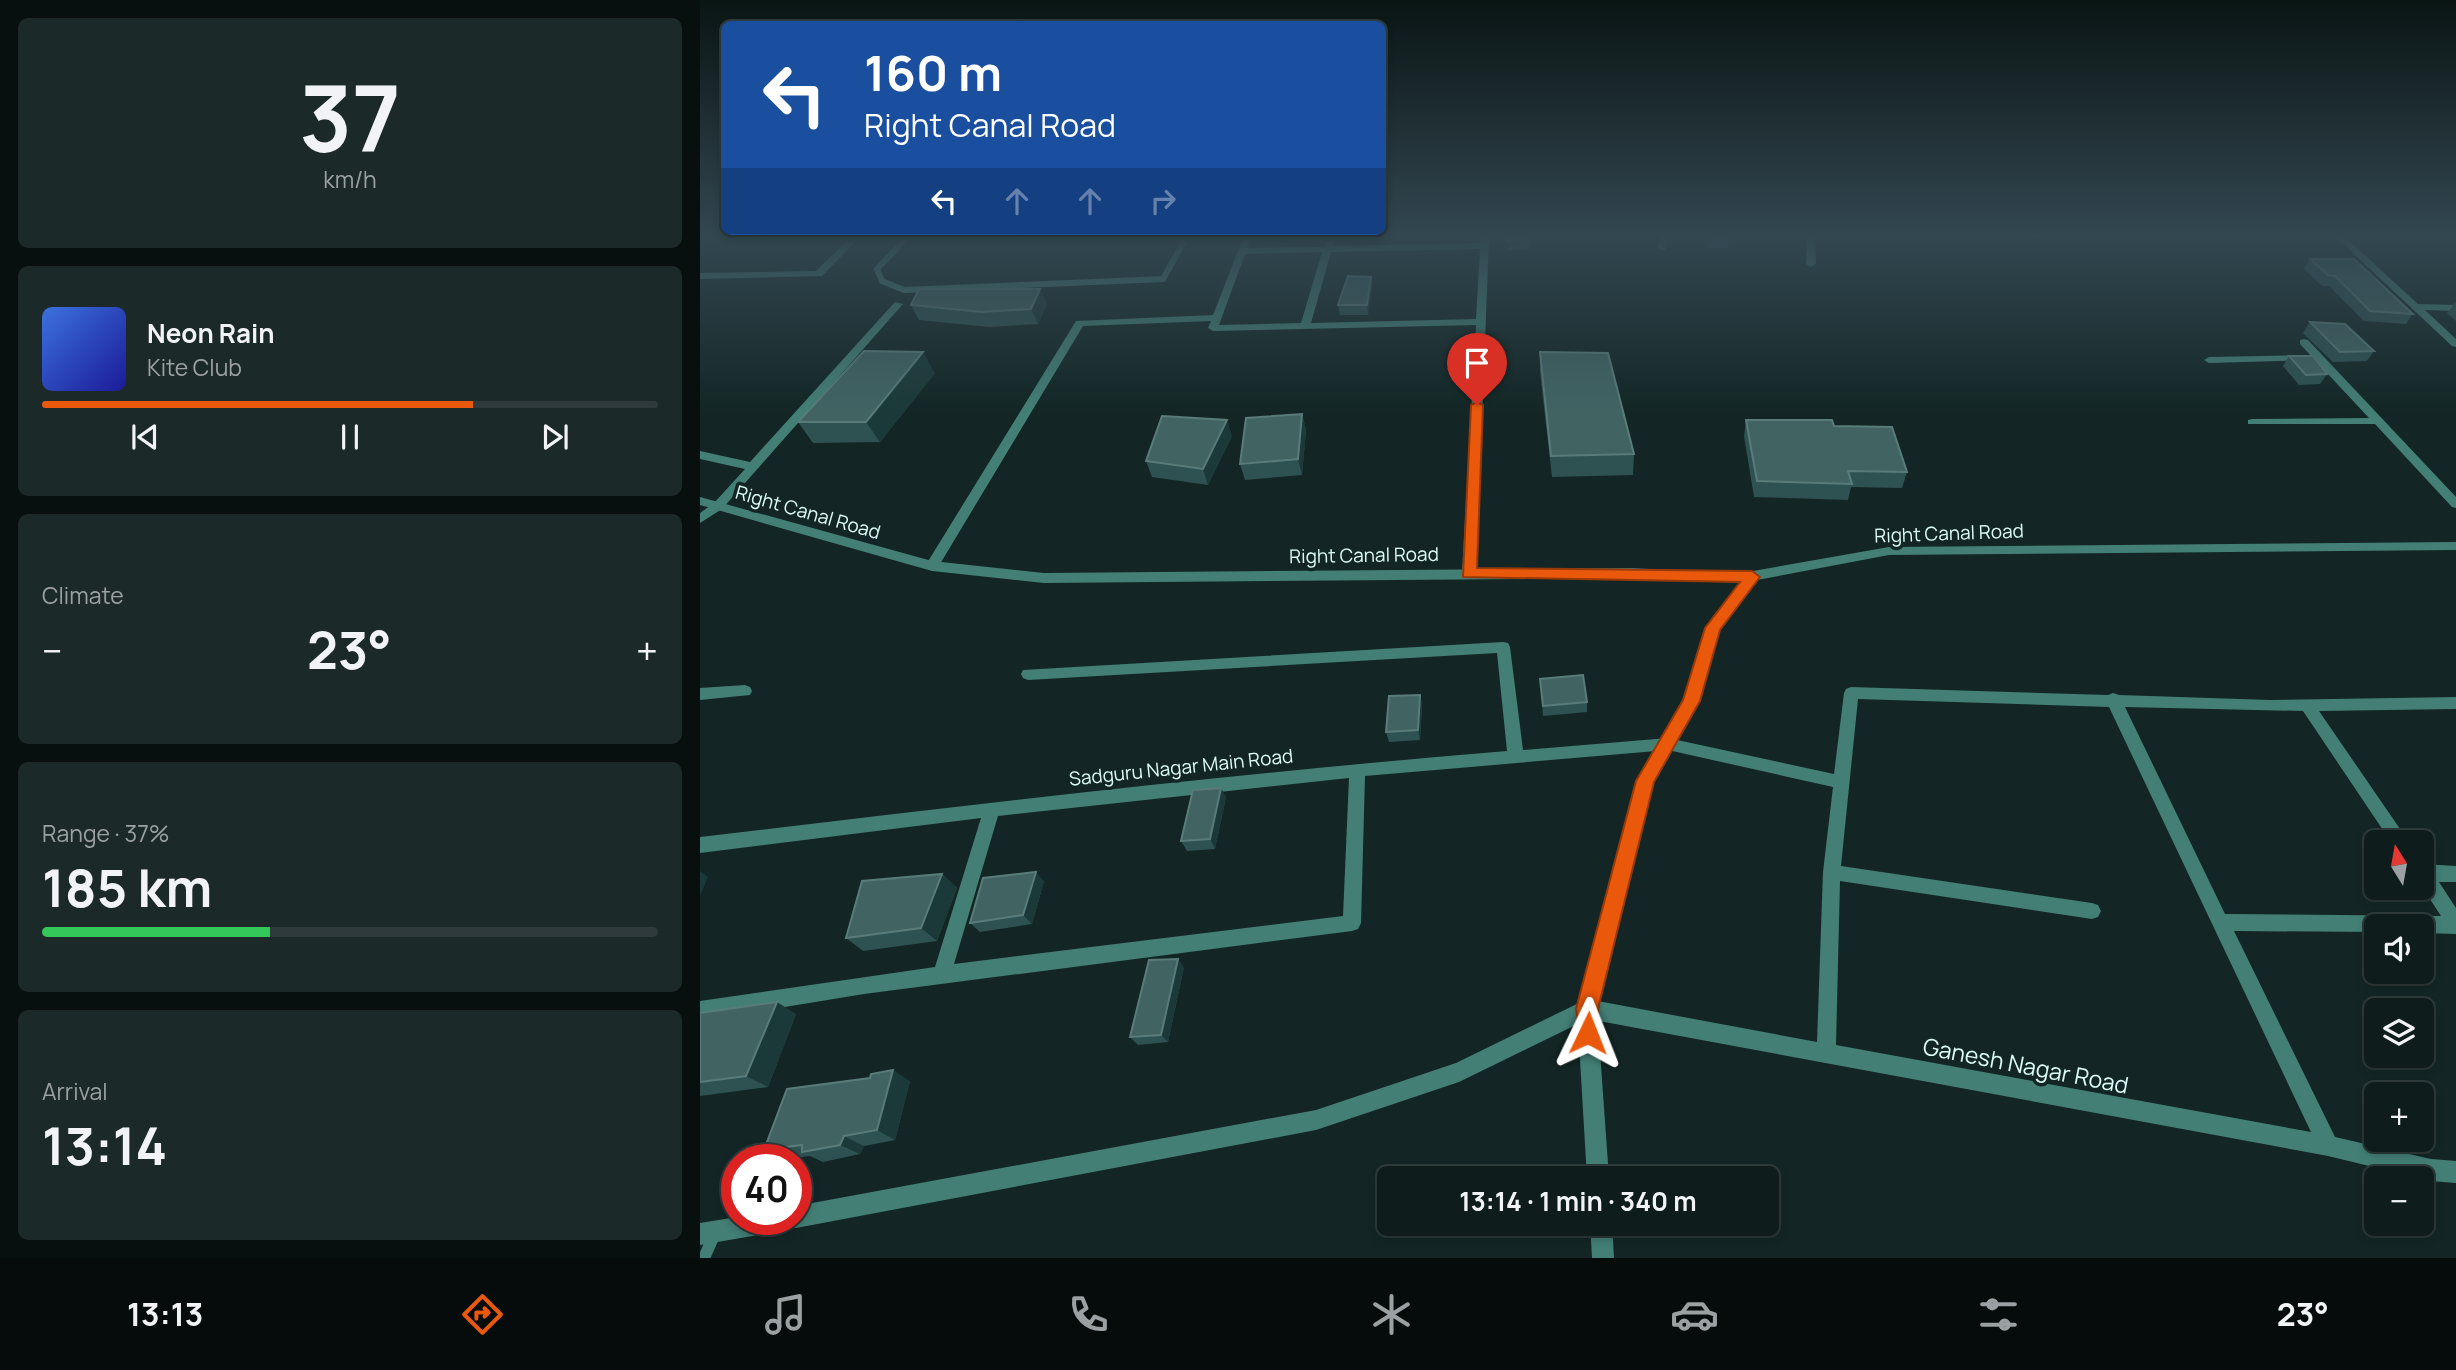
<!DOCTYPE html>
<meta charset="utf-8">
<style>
body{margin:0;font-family:Manrope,sans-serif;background:#1c2929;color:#f1f3f6;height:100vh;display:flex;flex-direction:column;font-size:26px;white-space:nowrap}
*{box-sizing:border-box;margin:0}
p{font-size:23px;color:#9ba1a3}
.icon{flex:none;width:38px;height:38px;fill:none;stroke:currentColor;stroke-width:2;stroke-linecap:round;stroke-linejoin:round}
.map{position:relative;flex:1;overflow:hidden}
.side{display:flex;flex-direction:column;gap:18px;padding:18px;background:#080f0f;width:700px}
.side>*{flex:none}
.hud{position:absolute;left:21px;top:21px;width:665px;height:214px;border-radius:10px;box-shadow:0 4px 10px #0003,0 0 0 2px #2e3a3b;background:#1a4fa0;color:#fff;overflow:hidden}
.needle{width:46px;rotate:349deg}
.buttons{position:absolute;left:1664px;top:830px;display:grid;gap:14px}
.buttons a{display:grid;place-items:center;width:70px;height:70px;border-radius:10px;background:#0e1c1c;box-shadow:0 4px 10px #0003,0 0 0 2px #2e3a3b;font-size:35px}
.speed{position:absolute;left:21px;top:1144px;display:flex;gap:14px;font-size:35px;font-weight:700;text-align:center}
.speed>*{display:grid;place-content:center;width:91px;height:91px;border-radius:50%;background:#0e1c1c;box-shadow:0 4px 10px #0003,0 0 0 2px #2e3a3b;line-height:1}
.speed .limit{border:10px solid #d22;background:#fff;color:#111}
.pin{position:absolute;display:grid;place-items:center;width:60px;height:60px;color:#fff;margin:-72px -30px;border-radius:50% 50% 50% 0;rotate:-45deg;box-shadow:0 0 7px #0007}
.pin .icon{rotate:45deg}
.me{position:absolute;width:77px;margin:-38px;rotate:2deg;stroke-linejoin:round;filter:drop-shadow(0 0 5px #0008)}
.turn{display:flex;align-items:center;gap:24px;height:147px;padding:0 28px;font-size:32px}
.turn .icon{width:91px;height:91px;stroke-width:2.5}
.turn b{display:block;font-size:49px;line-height:60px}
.lanes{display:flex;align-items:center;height:66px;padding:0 28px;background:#0003;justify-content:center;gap:35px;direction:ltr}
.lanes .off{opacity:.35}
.big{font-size:52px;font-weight:700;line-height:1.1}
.side .card{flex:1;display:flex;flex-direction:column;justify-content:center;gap:10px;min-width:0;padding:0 24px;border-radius:10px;background:#1c2929}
.side .dial{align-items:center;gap:0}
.dial b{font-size:91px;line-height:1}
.song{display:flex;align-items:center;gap:21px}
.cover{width:84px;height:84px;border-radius:10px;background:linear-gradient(135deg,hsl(220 70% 55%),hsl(240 70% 35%))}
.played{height:7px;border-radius:4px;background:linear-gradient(90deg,#ea580c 70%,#2e3a3b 70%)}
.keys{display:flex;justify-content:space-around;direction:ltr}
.heat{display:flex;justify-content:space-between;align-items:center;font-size:38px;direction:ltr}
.charge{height:10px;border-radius:5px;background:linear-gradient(90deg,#34c759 37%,#2e3a3b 0)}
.trip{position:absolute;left:677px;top:1166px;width:402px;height:70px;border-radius:10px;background:#0e1c1c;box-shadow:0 4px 10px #0003,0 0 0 2px #2e3a3b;font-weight:700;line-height:70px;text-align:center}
.dock{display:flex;height:112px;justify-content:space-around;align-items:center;background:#060b0b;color:#9ba1a3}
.dock .icon{width:49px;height:49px}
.dock .current{color:#ea580c}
.dock b{font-size:32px;color:#f1f3f6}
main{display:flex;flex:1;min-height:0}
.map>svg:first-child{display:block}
</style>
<main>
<section class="side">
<div class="card dial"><b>37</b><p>km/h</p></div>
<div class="card">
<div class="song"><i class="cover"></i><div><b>Neon Rain</b><p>Kite Club</p></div></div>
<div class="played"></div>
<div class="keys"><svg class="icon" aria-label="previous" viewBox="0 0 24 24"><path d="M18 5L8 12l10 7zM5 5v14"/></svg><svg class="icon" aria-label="pause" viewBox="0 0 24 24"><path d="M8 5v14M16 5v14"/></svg><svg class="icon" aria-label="next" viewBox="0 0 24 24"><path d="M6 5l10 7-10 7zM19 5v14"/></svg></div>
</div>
<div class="card"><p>Climate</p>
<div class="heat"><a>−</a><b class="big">23°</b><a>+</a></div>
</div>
<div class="card"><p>Range · 37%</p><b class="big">185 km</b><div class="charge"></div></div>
<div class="card"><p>Arrival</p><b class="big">13:14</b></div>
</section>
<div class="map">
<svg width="1756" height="1258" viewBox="0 0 1756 1258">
<rect width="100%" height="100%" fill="#132625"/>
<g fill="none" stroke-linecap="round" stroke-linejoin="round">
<path stroke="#437f75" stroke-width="6" d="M207 238 177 269 182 281 204 290 463 279 486 238"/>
<path stroke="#437f75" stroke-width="12" d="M4 1258 15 1233"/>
<path fill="#437f75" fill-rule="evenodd" d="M150 238H159L122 276 0 279V273L116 271Z
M543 238H551L547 248 624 247 627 238H635L633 246 780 243 781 238H789L776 573 774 576H764L762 573 776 325 513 331 508 328 511 321 383 326 237 569H227L225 566 227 563 376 321 513 315ZM780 249 776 319 611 323 631 252ZM622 252 601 323 519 325 545 254Z
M960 238H968L965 250 958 248Z
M1107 238H1115L1116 264 1111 267 1106 264Z
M1637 238H1646L1718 304 1756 305V311L1725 310 1756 339V347L1752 346Z
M195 302 203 304 22 509 0 523V513L14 503 45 469 0 459V451L50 462Z
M1604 339 1608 340 1756 497V508L1752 507 1675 424H1548V420L1552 419 1669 418 1600 344V340Z
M1607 355 1611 356V360L1509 363 1504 360 1509 357Z
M803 642 808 643 810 647 823 750 968 738 1134 774 1144 693 1146 689 1151 687 1408 695 1413 693 1419 695 1570 700 1756 697V709L1619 711 1709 842H1691L1603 711 1425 707 1525 914 1741 916 1722 887V864L1756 866V882H1739L1756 908V934L1722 933V926H1676V932L1534 931 1635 1137 1731 1159 1756 1161V1183L1731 1181 1628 1156 888 1019 759 1082 616 1130 96 1228 91 1226 82 1231 0 1245V1223L37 1217V1220H96V1206L616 1110 756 1063 887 999 1117 1042 1123 872 1133 787 968 750 665 776 661 923 658 929 652 931 164 994 0 1021V1001L235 967 281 818 0 853V837C269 805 538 773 807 751L797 653 328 680 323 678 321 674 323 670ZM1158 699 1409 707 1611 1132 1136 1045 1140 881 1392 919 1398 917 1401 911 1398 905 1392 903 1141 866ZM649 778 643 916 254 964 298 816Z
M45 685 50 687 52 691 50 695 0 700V688Z"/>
<path fill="#437f75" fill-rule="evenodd" d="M0 497 232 561 344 573 932 568 1036 574 1189 547 1756 542V550L1189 555 1057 580 1020 630 999 701 953 782 897 1009 909 1178H887L877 1009 937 781 985 700 1006 628 1040 583 932 578 344 583 232 571 0 505Z
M890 1223H912L914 1258H892Z"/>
</g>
<path fill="#2e5251" d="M808 238H831L828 250H809Z
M1009 238H1029L1028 248H1008Z
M1610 259 1713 314 1706 324 1664 321 1629 286H1622L1604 269Z
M671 277 672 287 668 315H640L638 305Z
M1755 303H1756V321L1747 313Z
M347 304 338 324 289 327 219 320 211 305Z
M1610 322 1674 351 1667 361 1633 362 1603 333Z
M840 352 934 454 933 475 852 477 840 372Z
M1589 356 1627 374 1620 384 1599 385 1583 366Z
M235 373 180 442 113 443 98 422Z
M602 414 606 430 602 475 545 480 540 464Z
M1046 420 1134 426 1207 472 1202 488 1151 487 1148 500 1054 497 1044 436Z
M532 436 508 485 452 477 446 461Z
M840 679 887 702V712L843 716Z
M720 695 722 705 720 740 689 742 686 732Z
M526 797 515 849 487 851 481 841Z
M242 874 257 888 237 941 163 951 146 938Z
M344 881 332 924 280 932 270 923Z
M484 967 468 1042 438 1045 430 1037Z
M0 1013 96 1014 68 1087 0 1096Z
M210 1081 195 1140 164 1146 160 1154 123 1162 110 1156 86 1159 64 1150Z"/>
<path fill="#1b3938" d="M829 238H831L828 250V240Z
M671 277 672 287 668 315 667 305Z
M340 289 347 304 338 324 331 309Z
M223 352 235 373 180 442 166 422Z
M602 414 606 430 602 475 598 459Z
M527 420 532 436 508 485 503 469Z
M720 695 722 705 720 740 718 730Z
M521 788 526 797 515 849 510 839Z
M0 871 8 877 0 896Z
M336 872 344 881 332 924 323 915Z
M242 874 257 888 237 941 221 928Z
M478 959 484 967 468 1042 461 1035Z
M77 1002 96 1014 68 1087 46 1076Z
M193 1070 210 1081 195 1140 177 1130Z
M144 1136 164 1146 160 1154 140 1145Z"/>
<path fill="#416463" stroke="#597c7a" stroke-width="2" d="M808 238H829L828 240 808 241Z
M1610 259H1654L1713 314 1670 311 1635 276 1628 275Z
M648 276 671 277 667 305H638Z
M219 289H340L331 309 282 312 211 305Z
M1610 322 1645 324 1674 351 1640 352Z
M164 351 223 352 166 422H98Z
M840 352 908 353 934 454 851 456Z
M1589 356H1613L1627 374 1606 375Z
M602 414 598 459 540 464 546 418Z
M462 416 527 420 503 469 446 461Z
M1046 420H1132L1134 426 1192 427 1207 472 1148 471 1152 484 1057 481Z
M883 675 887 702 843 706 840 679Z
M720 695 718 730 686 732 689 696Z
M521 788 510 839 481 841 493 790Z
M336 872 323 915 270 923 283 878Z
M242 874 221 928 146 938 162 881Z
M478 959 461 1035 430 1037 449 960Z
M77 1002 46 1076 0 1082V1013Z
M193 1070 177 1130 144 1136 140 1145 102 1152V1145L64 1150 87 1089 170 1078 171 1074Z"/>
<linearGradient id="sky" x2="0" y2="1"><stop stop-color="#0a1514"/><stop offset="0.57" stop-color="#334751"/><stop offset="1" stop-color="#334751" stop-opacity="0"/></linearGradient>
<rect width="1756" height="414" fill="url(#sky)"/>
<path fill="#ea580c" stroke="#983908" stroke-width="2" d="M777 402 783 405 777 568 1052 571 1060 577 1020 630 1000 701 954 782 898 1009 899 1033 896 1041 888 1044 881 1041 876 1009 936 781 983 700 1005 628 1040 582 763 577 771 405Z"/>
<g text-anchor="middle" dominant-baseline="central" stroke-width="7" stroke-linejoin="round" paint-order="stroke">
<g font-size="19" fill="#dcfbf8" stroke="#132625">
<text transform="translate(108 512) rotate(16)">Right Canal Road</text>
<text transform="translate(1249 533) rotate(-2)">Right Canal Road</text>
<text transform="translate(664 555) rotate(-1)">Right Canal Road</text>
<text transform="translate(481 767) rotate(-6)">Sadguru Nagar Main Road</text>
</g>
<g font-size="23" fill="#dcfbf8" stroke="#132625">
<text transform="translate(1326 1065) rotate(11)">Ganesh Nagar Road</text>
</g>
</g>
</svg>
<div class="buttons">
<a><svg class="needle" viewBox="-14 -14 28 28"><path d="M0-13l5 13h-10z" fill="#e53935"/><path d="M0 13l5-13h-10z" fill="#9ba1a3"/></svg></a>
<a><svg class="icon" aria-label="sound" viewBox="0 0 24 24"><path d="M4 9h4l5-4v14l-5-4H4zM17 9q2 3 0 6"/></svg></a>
<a><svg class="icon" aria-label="layers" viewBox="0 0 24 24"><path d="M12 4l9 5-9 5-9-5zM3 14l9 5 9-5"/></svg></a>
<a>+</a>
<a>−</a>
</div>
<div class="speed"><div class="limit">40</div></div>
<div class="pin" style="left:777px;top:405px;background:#d93025"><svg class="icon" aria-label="arrive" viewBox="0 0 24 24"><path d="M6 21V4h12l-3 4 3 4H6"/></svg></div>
<svg class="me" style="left:888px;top:1033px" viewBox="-20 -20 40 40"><path d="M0-17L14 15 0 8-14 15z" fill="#ea580c" stroke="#fff" stroke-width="4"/></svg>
<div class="trip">13:14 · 1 min · 340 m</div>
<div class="hud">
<div class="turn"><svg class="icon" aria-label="left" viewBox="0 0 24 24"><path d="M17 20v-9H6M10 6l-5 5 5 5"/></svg><div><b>160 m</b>Right Canal Road</div></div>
<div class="lanes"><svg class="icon" aria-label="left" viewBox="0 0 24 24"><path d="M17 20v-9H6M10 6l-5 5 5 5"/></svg><svg class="icon off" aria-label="ahead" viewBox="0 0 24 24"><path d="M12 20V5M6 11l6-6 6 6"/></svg><svg class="icon off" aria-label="ahead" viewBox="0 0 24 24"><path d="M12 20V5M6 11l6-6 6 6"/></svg><svg class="icon off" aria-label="right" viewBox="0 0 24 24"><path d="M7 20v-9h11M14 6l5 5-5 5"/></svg></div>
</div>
</div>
</main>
<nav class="dock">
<b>13:13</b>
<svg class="icon current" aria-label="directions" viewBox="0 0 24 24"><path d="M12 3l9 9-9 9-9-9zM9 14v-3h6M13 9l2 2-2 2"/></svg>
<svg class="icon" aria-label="music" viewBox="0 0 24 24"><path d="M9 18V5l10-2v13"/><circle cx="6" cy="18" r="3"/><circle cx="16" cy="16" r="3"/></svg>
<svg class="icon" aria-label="phone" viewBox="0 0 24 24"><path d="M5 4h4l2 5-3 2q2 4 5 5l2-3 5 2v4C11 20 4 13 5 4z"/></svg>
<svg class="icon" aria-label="climate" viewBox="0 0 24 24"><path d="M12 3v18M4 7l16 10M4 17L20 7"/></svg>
<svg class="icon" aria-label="car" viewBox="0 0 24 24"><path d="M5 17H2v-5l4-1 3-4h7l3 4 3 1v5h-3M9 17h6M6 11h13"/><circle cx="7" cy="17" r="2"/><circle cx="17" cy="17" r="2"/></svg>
<svg class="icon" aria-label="filters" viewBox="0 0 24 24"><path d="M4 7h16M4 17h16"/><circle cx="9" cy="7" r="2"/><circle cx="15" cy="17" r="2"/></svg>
<b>23°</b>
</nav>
